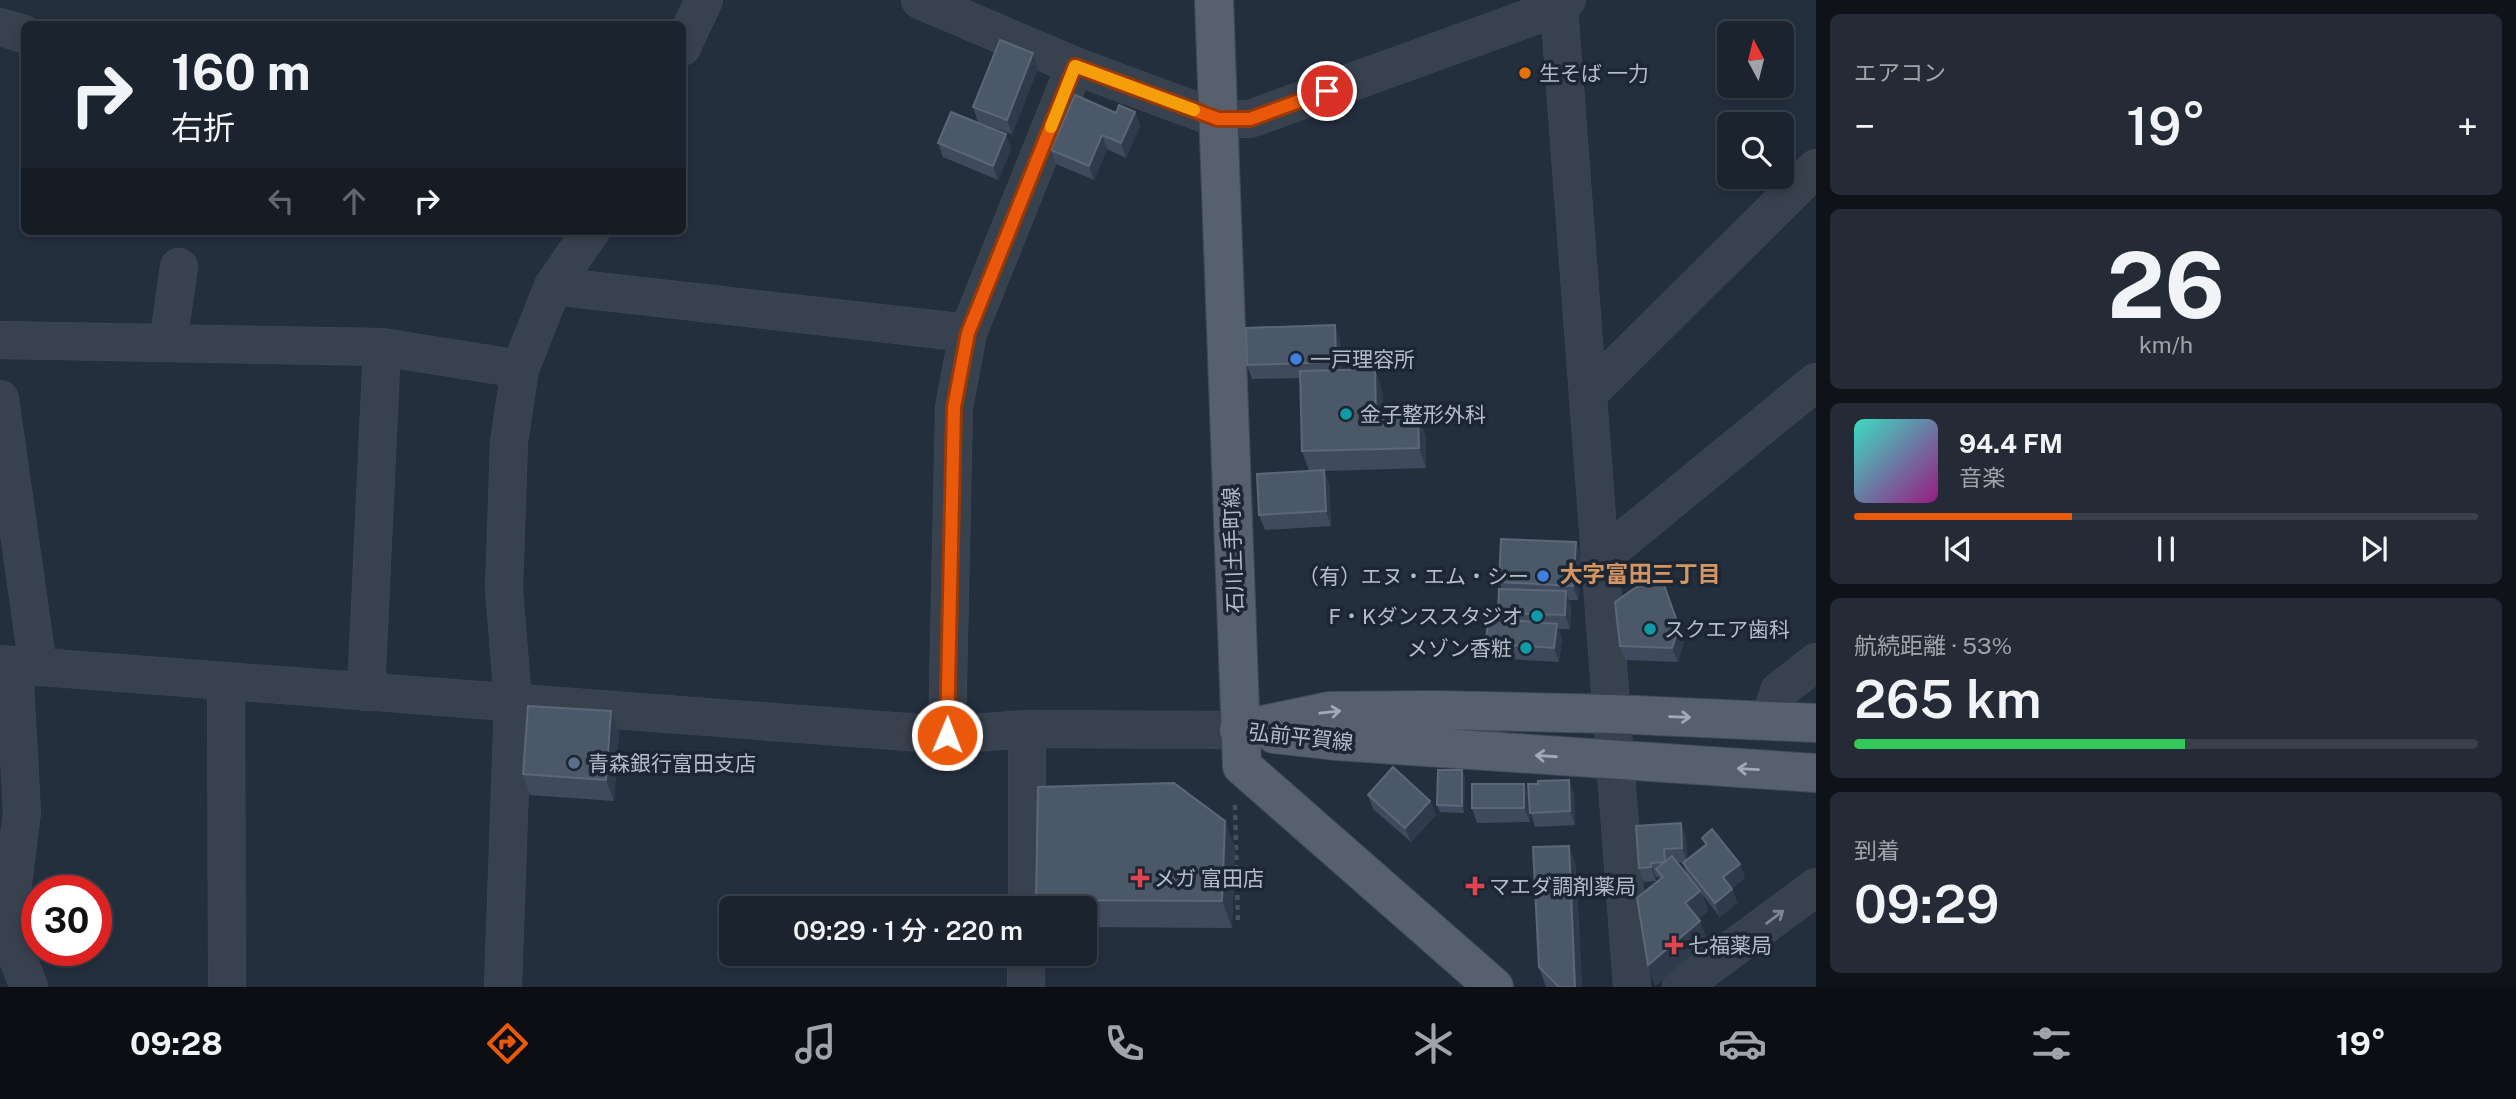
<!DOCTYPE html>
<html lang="ja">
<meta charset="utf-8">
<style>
body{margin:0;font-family:"Public Sans","Noto Sans JP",sans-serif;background:#242b36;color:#f1f3f6;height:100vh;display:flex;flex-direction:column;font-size:26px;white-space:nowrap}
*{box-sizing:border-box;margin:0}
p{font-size:23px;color:#a0a4aa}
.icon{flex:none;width:38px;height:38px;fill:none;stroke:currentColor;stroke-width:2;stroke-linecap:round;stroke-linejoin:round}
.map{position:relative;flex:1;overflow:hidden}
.side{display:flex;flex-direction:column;gap:14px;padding:14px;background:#0f1319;width:700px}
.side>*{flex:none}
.hud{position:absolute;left:21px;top:21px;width:665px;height:214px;border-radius:10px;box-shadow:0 4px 10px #0003,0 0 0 2px #39404a;background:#1b232e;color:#f1f3f6;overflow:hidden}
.needle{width:46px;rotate:353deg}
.tools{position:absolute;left:1717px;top:21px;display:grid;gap:14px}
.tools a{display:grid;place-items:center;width:77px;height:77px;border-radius:10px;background:#1b232e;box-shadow:0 4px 10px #0003,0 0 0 2px #39404a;font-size:35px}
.speed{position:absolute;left:21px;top:875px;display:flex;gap:14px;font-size:35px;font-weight:700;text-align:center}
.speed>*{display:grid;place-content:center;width:91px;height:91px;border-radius:50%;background:#1b232e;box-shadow:0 4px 10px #0003,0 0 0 2px #39404a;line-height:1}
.speed .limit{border:10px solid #d22;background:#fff;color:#111}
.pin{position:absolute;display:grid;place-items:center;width:60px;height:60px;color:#fff;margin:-30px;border:4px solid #fff;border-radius:50%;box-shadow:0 2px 7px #0007}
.me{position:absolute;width:77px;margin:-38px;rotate:1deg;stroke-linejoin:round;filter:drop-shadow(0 0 5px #0008)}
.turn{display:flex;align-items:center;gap:24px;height:147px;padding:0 35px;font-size:32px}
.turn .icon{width:91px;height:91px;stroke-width:2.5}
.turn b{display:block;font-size:49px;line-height:60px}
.lanes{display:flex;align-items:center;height:66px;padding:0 35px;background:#0003;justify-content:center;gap:35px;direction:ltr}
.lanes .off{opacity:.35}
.big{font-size:52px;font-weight:600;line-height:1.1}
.side .card{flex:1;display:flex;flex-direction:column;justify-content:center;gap:10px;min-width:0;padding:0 24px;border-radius:10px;background:#242b36}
.side .dial{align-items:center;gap:0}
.dial b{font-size:91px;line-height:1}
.song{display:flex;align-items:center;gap:21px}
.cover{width:84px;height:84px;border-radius:10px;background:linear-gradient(135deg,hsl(170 70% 55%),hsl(310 70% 35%))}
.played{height:7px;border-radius:4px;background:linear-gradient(90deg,#ea580c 35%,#39404a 35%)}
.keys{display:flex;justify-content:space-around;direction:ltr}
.heat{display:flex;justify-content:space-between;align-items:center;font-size:38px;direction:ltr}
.charge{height:10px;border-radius:5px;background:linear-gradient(90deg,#34c759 53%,#39404a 0)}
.trip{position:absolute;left:719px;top:896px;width:378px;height:70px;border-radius:10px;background:#1b232e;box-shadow:0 4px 10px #0003,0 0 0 2px #39404a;font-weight:600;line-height:70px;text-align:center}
.tab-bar{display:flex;height:112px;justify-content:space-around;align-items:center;background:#0b0e12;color:#a0a4aa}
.tab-bar .icon{width:49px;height:49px}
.tab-bar .current{color:#ea580c}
.tab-bar b{font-size:32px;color:#f1f3f6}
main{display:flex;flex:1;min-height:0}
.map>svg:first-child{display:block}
</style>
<main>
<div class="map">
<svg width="1816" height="987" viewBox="0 0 1816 987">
<rect width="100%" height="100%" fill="#242f3e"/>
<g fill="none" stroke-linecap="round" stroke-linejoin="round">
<g stroke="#414a57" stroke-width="38">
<path id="minor" d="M920 0 1075 66 1218 119H1250L1559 7 1567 0
M1559 7 1632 987
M0 27 24 34
M682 47 704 0
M553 286 968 333
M0 340 382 347 520 369
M168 343 179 267
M1589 393 1816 168
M0 399 38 667
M1601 558 1816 382
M0 664 947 735 1027 729 1239 730
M14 665 22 812 12 891 13 946 29 987
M226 682 227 987
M366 692 382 347
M1769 721 1779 691 1816 662
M947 735 954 407 968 333 1075 66
M1027 908V729
M503 987 513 701 504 589 509 442 520 369 553 286 591 231
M1026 987V954
M1681 987 1816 887"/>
</g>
<g stroke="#414a57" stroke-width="40">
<path id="major" d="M1214 0 1242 766 1494 987
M1239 730 1329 711 1433 710 1612 714 1816 723
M1274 734 1336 741 1816 773"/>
</g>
<path stroke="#3f5557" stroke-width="4.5" stroke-dasharray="5 5" stroke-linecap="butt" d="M1235 805 1238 925"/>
<use href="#minor" stroke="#38414e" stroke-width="37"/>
<use href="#major" stroke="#56606e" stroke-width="38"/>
</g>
<path fill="#3f4b5c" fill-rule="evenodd" d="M1033 53 1038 68 1012 134 978 122 973 107Z
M1135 112 1140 126 1126 158 1107 149 1094 180 1056 164 1051 150 1116 113Z
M938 143 1011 149 998 180 943 157Z
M1340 340 1341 370 1375 369 1382 390 1383 417 1418 416 1426 437V468L1324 471 1329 484 1331 526 1265 530 1259 515 1309 471 1302 451 1300 378 1252 379 1247 365Z
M1576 542 1581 556 1578 600H1569L1571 605 1570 629H1558L1562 638 1559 662 1491 658 1486 643 1500 619 1498 613 1502 589 1499 582Z
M1659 571 1684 641 1678 662 1625 660 1620 646Z
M619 732 614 801 530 795 523 774Z
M1462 770 1465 777 1464 813 1440 812 1437 805Z
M1569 780 1574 794 1575 825 1535 827 1530 811V822L1477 823 1472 808 1529 797 1538 784Z
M1368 795 1430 801 1436 815 1411 842 1373 809Z
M1636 826 1686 837 1687 860 1705 845 1702 838 1740 864 1745 878 1732 888 1737 903 1720 917 1702 894 1708 911 1698 919 1708 942 1655 986 1660 879 1659 877H1656V881L1644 882 1639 868ZM1684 862 1683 863 1687 875 1677 863Z
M1569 846 1576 867 1582 987H1546L1539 967Z
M1235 848 1232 928 1085 927V908H1039L1036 900Z"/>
<path fill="#2f3b4b" d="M1033 53 1038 68 1012 134 1007 120Z
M1135 112 1140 126 1126 158 1121 143Z
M1006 134 1011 149 998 180 993 166Z
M1102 135 1107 149 1094 180 1089 166Z
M1335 325 1340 340 1341 377 1336 362Z
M1375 369 1382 390 1383 438 1376 417Z
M1418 416 1426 437V468L1419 448Z
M1324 470 1329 484 1331 526 1326 511Z
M1576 542 1581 556 1578 600 1573 586Z
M1566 591 1571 605 1570 629 1565 615Z
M1557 624 1562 638 1559 662 1554 648Z
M1679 627 1684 641 1678 662 1672 648Z
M611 711 619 732 614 801 606 780Z
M1462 770 1465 777 1464 813 1462 806Z
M1569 780 1574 794 1575 825 1570 811Z
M1524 784 1530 799V822L1524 808Z
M1430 801 1436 815 1411 842 1405 828Z
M1225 821 1235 848 1232 928 1222 901Z
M1681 823 1686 837 1687 862 1682 848Z
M1569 846 1576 867 1582 987H1575Z
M1651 863 1656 877V881L1651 867Z
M1740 864 1745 878 1728 891 1723 877Z
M1732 889 1737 903 1720 917 1715 903Z
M1700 891 1708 911 1692 924 1685 903Z
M1700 921 1708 942 1655 986 1648 965Z"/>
<path fill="#4b5868" stroke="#5c6777" stroke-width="2" d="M1000 40 1033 53 1007 120 973 107Z
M1075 95 1116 113 1119 105 1135 112 1121 143 1102 135 1089 166 1051 150Z
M951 112 1006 134 993 166 938 143Z
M1335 325 1336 362 1247 365 1246 328Z
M1375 369 1376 417 1418 416 1419 448 1302 451 1300 371Z
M1324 470 1326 511 1259 515 1257 474Z
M1501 539 1576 542 1573 586 1499 582Z
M1659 571 1679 627 1672 648 1620 646 1615 602Z
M1499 589 1566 591 1565 615 1498 613Z
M1488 618 1557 624 1554 648 1486 643Z
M528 706 611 711 606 780 523 774Z
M1393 767 1430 801 1405 828 1368 795Z
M1438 770H1462V806L1437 805Z
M1569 780 1570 811 1530 813 1528 784H1538V781Z
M1174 783 1225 821 1222 901 1036 900 1038 787Z
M1472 784H1524V808H1472Z
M1681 823 1682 848 1664 849 1665 862 1651 863V867L1639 868 1636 826Z
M1712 829 1740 864 1723 877 1732 889 1715 903 1683 863 1707 844 1702 838Z
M1569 846 1575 987H1559L1539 967 1533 847Z
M1672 856 1700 891 1685 903 1700 921 1648 965 1637 898 1663 877 1656 869Z"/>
<defs><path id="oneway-shaft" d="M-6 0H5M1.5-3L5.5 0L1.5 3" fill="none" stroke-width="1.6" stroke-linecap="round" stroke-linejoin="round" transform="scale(1.75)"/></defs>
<g stroke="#a1aab7">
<use href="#oneway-shaft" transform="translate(1330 712) rotate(-6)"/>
<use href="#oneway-shaft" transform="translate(1680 717) rotate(2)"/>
<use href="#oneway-shaft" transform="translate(1546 756) rotate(-176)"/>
<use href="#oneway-shaft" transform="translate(1748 769) rotate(-177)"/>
</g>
<use stroke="#7c8592" href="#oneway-shaft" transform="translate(1775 917) rotate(-37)"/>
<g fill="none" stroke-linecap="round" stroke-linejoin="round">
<g stroke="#983908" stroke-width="18">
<path id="route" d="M947 735 954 407 968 333 1075 66 1218 119H1250L1327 91"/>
</g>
<use href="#route" stroke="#ea580c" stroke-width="12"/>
<path stroke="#f59e0b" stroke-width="12" d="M1051 127 1075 66 1194 110"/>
</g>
<circle fill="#e8710a" stroke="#1d2633" stroke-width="2.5" cx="1525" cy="73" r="7"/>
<g fill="#3f7fe0" stroke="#1d2633" stroke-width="2.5">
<circle cx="1296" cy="359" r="7"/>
<circle cx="1543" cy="576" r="7"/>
</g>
<g fill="#0f9aa8" stroke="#1d2633" stroke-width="2.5">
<circle cx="1346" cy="414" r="7"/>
<circle cx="1537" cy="616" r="7"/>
<circle cx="1650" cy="629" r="7"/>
<circle cx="1526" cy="648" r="7"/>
</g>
<circle fill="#5c6f8a" stroke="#1d2633" stroke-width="2.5" cx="574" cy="763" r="7"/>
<g fill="#e0444e" stroke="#1d2633" stroke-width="2.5">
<path d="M1136.5 867.5h7v7h7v7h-7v7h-7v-7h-7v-7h7z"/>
<path d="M1471.5 875.5h7v7h7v7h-7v7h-7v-7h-7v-7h7z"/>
<path d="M1670.5 934.5h7v7h7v7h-7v7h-7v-7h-7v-7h7z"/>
</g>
<g text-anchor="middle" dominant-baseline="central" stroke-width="7" stroke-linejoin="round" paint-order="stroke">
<g font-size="21" fill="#b4bcc9" stroke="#1d2633" text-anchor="start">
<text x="1539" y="73">生そば 一力</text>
<text x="1310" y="359">一戸理容所</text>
<text x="1360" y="414">金子整形外科</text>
<text x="1529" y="576" text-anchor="end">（有）エヌ・エム・シー</text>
<text x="1523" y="616" text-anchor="end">F・Kダンススタジオ</text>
<text x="1664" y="629">スクエア歯科</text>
<text x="1512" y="648" text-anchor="end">メゾン香粧</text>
<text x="588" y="763">青森銀行富田支店</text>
<text x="1154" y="878">メガ 富田店</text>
<text x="1489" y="886">マエダ調剤薬局</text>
<text x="1688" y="945">七福薬局</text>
</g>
<g font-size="21" fill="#b4bcc9" stroke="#1d2633">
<text transform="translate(1233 550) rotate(-92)">石川土手町線</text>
<text transform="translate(1301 737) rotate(6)">弘前平賀線</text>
</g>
<g font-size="23" font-weight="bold" fill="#d59563" stroke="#1d2633">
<text x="1640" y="573">大字富田三丁目</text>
</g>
</g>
</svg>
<div class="tools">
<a><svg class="needle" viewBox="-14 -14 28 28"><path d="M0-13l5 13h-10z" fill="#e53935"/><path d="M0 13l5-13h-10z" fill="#a0a4aa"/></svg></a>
<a><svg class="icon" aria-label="search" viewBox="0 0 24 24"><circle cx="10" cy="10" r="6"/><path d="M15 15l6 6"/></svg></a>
</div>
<div class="speed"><div class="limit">30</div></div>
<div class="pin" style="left:1327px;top:91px;background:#d93025"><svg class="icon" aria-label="arrive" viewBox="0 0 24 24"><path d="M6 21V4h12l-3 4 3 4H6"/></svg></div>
<svg class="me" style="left:947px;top:735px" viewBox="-20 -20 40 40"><circle r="17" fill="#ea580c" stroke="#fff" stroke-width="3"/><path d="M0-11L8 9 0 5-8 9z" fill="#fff"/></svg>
<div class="trip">09:29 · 1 分 · 220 m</div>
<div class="hud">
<div class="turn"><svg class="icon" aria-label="right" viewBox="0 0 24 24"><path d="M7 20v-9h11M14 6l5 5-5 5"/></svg><div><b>160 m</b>右折</div></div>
<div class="lanes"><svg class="icon off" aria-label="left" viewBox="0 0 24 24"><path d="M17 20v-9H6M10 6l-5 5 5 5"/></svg><svg class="icon off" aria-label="ahead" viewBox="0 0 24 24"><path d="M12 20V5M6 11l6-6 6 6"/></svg><svg class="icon" aria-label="right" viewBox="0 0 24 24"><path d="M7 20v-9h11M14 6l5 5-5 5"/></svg></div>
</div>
</div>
<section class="side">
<div class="card"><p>エアコン</p>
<div class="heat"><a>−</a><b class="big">19°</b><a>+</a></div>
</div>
<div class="card dial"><b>26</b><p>km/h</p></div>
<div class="card">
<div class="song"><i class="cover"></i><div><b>94.4 FM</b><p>音楽</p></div></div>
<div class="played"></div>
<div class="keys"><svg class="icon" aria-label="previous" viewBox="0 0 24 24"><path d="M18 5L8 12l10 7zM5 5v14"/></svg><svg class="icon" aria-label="pause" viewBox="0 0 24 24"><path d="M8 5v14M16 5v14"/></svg><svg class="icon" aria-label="next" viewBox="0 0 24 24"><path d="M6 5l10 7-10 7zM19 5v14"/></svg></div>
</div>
<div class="card"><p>航続距離 · 53%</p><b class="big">265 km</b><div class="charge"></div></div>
<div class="card"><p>到着</p><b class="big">09:29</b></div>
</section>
</main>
<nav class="tab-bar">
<b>09:28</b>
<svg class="icon current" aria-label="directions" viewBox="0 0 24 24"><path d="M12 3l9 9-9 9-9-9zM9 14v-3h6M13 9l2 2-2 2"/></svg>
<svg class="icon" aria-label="music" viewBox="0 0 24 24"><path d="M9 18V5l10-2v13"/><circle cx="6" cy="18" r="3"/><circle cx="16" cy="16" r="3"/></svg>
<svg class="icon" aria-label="phone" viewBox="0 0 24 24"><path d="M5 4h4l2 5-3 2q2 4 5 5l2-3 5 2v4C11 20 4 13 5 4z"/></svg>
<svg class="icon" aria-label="climate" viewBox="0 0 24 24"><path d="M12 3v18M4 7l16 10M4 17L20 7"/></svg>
<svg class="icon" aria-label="car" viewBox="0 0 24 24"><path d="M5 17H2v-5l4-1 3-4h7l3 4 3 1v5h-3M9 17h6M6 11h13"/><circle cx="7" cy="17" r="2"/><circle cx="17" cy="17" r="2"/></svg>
<svg class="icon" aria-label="filters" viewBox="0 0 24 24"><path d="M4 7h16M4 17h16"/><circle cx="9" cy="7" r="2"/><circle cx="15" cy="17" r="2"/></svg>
<b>19°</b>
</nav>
